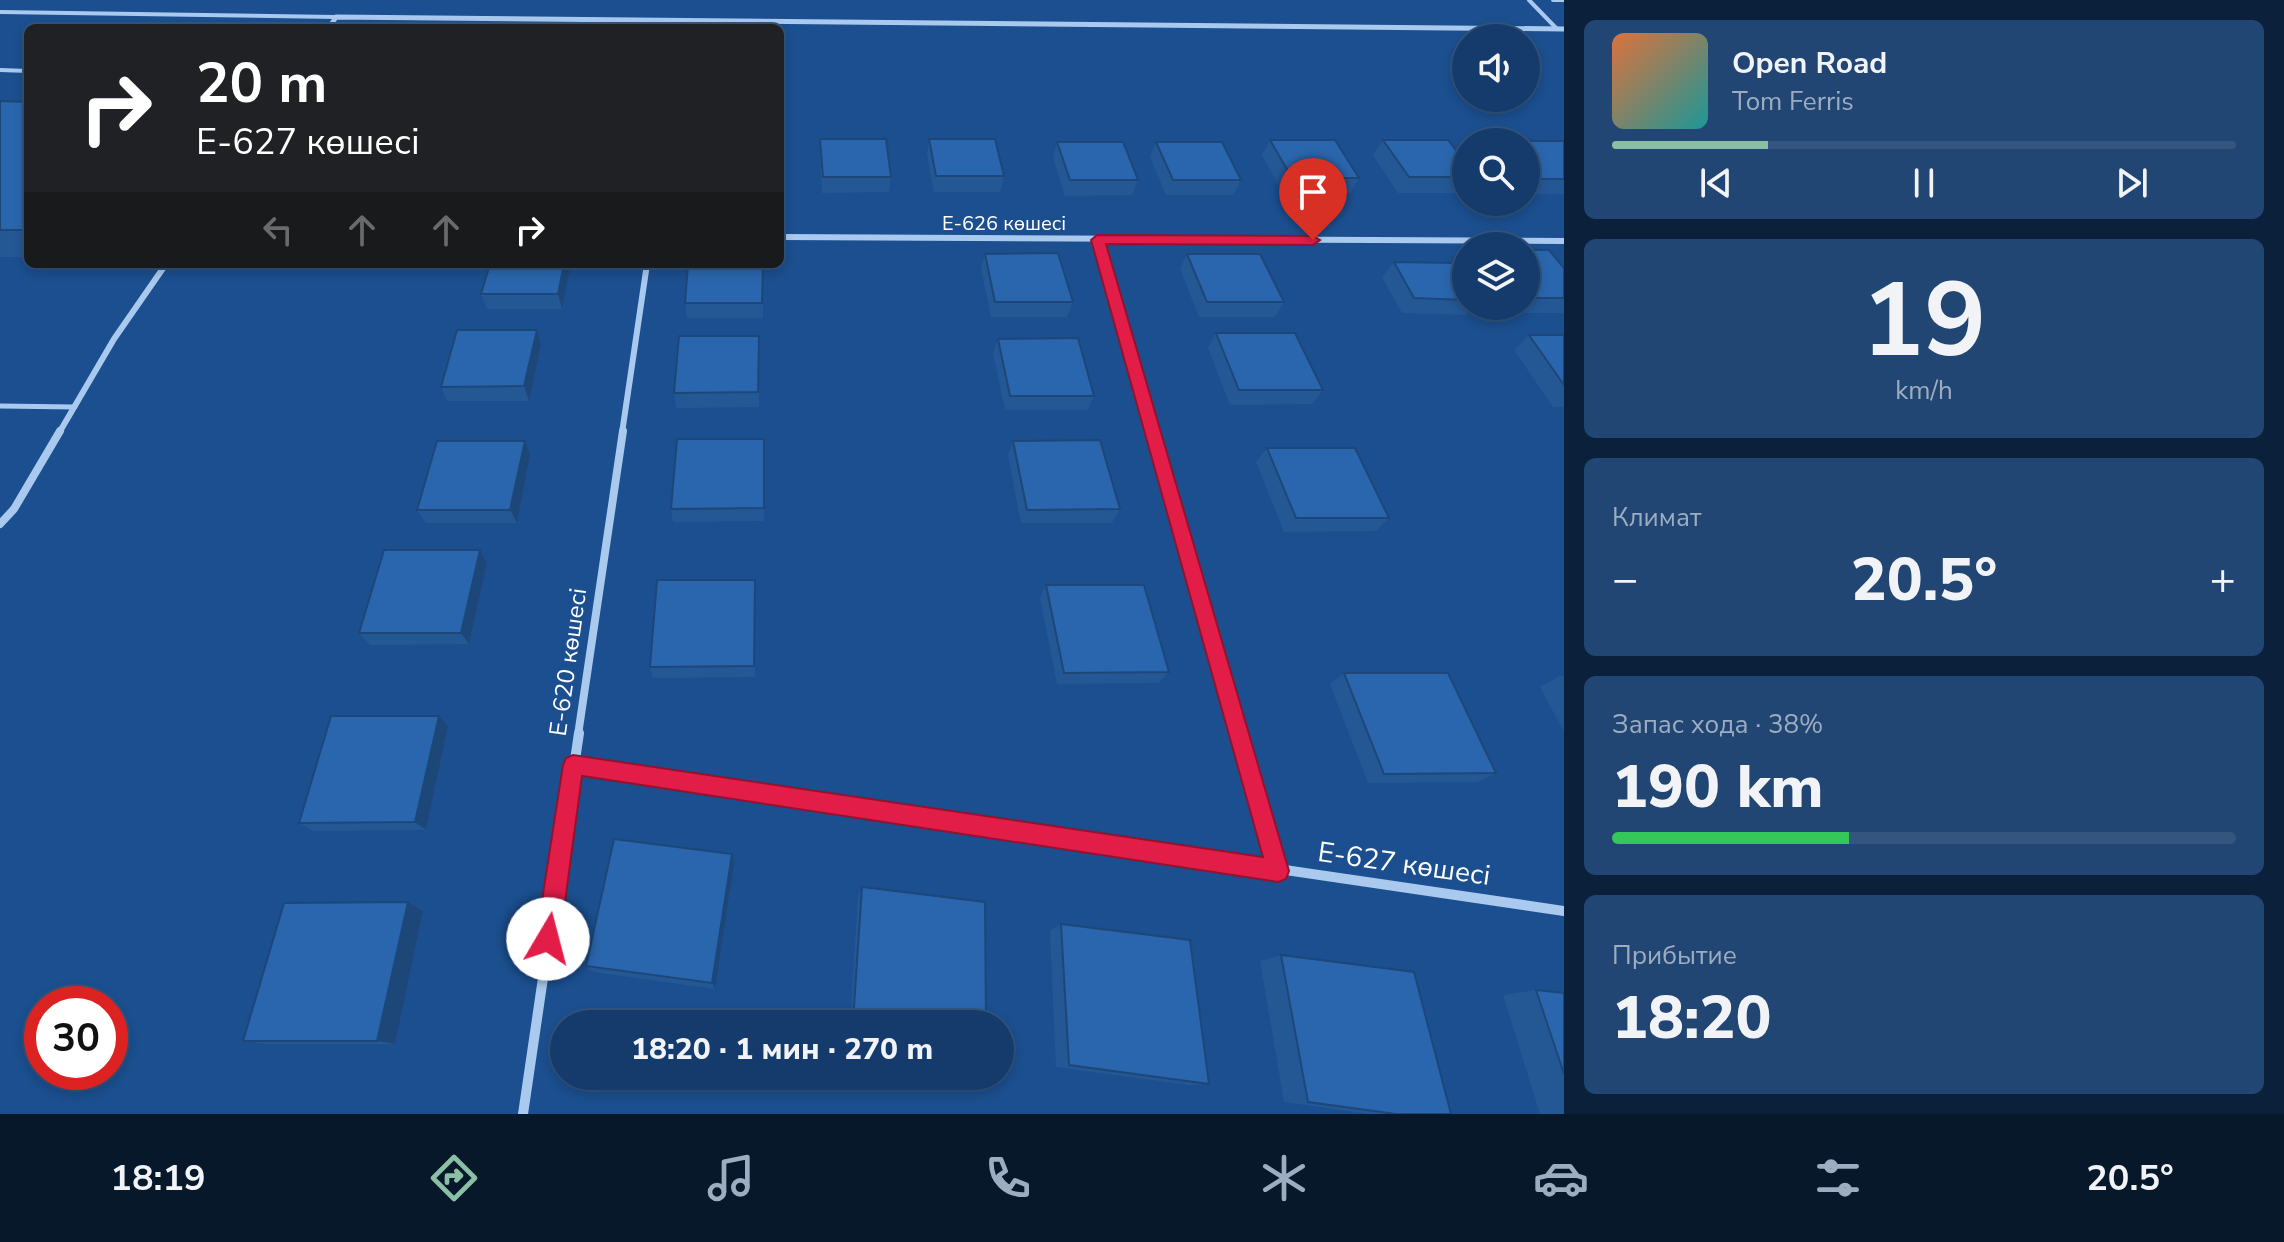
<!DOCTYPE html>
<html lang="ru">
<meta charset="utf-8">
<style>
body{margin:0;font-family:"Nunito Sans",sans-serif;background:#214673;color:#f1f3f6;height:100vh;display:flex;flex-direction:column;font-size:30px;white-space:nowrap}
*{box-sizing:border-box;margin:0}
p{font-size:26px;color:#9dadc1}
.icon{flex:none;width:44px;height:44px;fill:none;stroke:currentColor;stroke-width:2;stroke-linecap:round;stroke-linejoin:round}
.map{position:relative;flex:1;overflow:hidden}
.side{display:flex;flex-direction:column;gap:20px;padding:20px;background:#0b203b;width:720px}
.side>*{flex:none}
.banner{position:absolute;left:24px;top:24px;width:760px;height:244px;border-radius:12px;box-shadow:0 4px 12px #0003,0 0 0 2px #33557e;background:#202124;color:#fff;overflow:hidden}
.tools{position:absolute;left:1452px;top:24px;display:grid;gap:16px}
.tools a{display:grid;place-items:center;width:88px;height:88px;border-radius:50%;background:#143b6b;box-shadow:0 4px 12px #0003,0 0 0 2px #33557e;font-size:40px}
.speed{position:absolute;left:24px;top:986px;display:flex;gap:16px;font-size:40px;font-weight:700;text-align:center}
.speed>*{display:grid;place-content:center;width:104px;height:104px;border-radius:50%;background:#143b6b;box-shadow:0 4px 12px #0003,0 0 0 2px #33557e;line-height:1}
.speed .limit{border:12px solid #d22;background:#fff;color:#111}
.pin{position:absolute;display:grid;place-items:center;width:68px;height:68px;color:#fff;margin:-82px -34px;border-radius:50% 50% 50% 0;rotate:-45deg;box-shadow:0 0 8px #0007}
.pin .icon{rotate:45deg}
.me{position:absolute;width:88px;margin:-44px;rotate:8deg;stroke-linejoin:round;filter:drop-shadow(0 0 6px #0008)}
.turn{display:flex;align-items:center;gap:28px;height:168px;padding:0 40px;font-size:36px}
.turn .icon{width:104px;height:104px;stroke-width:2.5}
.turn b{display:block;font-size:56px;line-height:68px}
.lanes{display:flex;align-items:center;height:76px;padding:0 40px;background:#0003;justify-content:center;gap:40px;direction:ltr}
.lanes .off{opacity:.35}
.big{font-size:60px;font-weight:800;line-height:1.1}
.side .widget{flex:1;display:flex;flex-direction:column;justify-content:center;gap:12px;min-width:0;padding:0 28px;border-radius:12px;background:#214673}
.side .dial{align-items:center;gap:0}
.dial b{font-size:104px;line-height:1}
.song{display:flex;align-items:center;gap:24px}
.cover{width:96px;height:96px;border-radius:12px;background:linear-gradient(135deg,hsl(20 70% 55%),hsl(180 70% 35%))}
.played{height:8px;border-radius:4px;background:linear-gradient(90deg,#8abfa5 25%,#33557e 25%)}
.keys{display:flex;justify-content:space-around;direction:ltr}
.heat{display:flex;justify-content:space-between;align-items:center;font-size:44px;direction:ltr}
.charge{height:12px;border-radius:6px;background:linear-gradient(90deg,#34c759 38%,#33557e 0)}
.trip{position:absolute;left:550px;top:1010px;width:464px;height:80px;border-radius:40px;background:#143b6b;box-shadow:0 4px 12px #0003,0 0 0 2px #33557e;font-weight:800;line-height:80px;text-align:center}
.dock{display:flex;height:128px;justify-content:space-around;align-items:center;background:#08182b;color:#9dadc1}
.dock .icon{width:56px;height:56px}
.dock .selected{color:#8abfa5}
.dock b{font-size:36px;color:#f1f3f6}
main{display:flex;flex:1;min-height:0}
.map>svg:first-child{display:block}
</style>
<main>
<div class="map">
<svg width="1564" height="1114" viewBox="0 0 1564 1114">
<rect width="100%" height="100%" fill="#1b4f8f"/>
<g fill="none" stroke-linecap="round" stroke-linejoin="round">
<path stroke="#a9c9ee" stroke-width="4" d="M1529 0 1557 29
M1553 0H1564
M0 12 336 17
M0 70 28 71"/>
<path stroke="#a9c9ee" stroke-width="5" d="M0 406 75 407"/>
<path stroke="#a9c9ee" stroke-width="5" d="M329 28 336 17 1564 29"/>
<path stroke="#a9c9ee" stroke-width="6" d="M780 237 1564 241
M1097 240 1152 433
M59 433 114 339 166 264
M622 433 647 264"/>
<path stroke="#a9c9ee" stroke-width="8" d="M1152 431 1239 735
M0 524 14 509 60 431
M578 735 623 431"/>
<path stroke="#a9c9ee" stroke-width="10" d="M1238 733 1278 871
M573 765 1564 911
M523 1114 579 733"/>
</g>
<path fill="#245895" d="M0 101 28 102V257H0Z
M820 139 891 177 889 192 822 193 820 155Z
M929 139 1004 176 1000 192H934L927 154Z
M1270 140 1359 178 1350 193 1283 194 1262 155Z
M1383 140 1466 163V193H1398L1373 155Z
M1508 141H1564V194H1528L1526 192V142H1507Z
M1057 142 1138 180 1132 195 1065 196 1053 158Z
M1156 142 1241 180 1233 195H1166L1150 157Z
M1526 250 1564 268V313H1497L1492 306H1526Z
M985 254 1073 302 1067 317H991L981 269Z
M1187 254 1284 302 1275 317H1199L1180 269Z
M1394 262 1466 279V306H1474L1466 315 1402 313 1382 277Z
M571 264 562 309H487L481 294Z
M763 264V318H687L685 303Z
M537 330 541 345 529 401H447L441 387Z
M1216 333 1323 390 1312 404 1230 405 1208 348Z
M1529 335H1564V407H1553L1514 350Z
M759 336V407L676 408 674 393Z
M998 339 1094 396 1088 410H1005L993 354Z
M764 439V521L673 522 671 509Z
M1013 441 1120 509 1112 523H1021L1008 455Z
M1267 448 1389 518 1376 531 1284 532 1256 462Z
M530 455 517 523H426L417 510Z
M480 550 487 563 469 644 370 645 359 633Z
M755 580V677L653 678 650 667Z
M1046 585 1169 672 1159 683 1057 684 1040 598Z
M1344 673 1496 773 1477 782 1368 783 1330 684Z
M1560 676H1564V732L1540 687Z
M448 726 426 830 313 831 299 823Z
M732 854 734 864 715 989 594 972 586 966Z
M862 887 986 1024H850L858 896Z
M423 911 395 1044H267L243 1041Z
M1061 924 1209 1084 1189 1085 1056 1067 1050 931Z
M1281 955 1451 1114H1370L1284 1102 1260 961Z
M1536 990 1564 993V1114H1540L1503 995Z"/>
<path fill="#1d4779" d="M564 264H571L562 309 558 294Z
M537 330 541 345 529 401 524 386Z
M525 441 530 455 517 523 510 510Z
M480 550 487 563 469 644 461 633Z
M439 716 448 726 426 830 415 822Z
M732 854 734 864 715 989 712 983Z
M408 902 423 911 395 1044 377 1041Z"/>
<path fill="#2a66ad" stroke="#1d4779" stroke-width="2" d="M0 101 28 102V230H0Z
M820 139H886L891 177H823Z
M929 139H995L1004 176H936Z
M1270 140H1335L1359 178H1292Z
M1383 140H1448L1466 163V177H1409Z
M1508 141H1564V179H1540L1526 162V142H1509Z
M1057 142H1123L1138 180H1070Z
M1156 142H1222L1241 180H1173Z
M1526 250H1549L1564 268V298H1526Z
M1058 253 1073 302H995L985 254Z
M1187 254H1260L1284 302H1207Z
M1394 262 1457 263 1466 279V300L1414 298Z
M490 264H564L558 294H481Z
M688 264H763L762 303H685Z
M457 330H537L524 386 441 387Z
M1216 333H1295L1323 390H1239Z
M1529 335H1564V385Z
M679 336H759L758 392 674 393Z
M1078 338 1094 396H1010L998 339Z
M677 439H764V508L671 509Z
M1100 440 1120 509 1027 510 1013 441Z
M437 441H525L510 510H417Z
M1267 448H1355L1389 518H1296Z
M384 550H480L461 633H359Z
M657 580H755L754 666 650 667Z
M1046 585H1144L1169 672 1064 673Z
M1344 673H1448L1496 773 1384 774Z
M331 716H439L415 822 299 823Z
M614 839 732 854 712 983 586 966Z
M862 887 985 902 986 1024H876L853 1021Z
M408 902 377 1041H243L284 903Z
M1061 924 1190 940 1209 1084 1069 1065Z
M1281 955 1414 972 1451 1114H1396L1308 1102Z
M1536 990 1564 993V1074Z"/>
<path fill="#e11d48" stroke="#92132f" stroke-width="2" d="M1097 235 1313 236 1320 240 1313 245 1106 244 1289 871 1286 879 1278 882 582 776 560 939 557 948 548 951 540 948 536 939 563 765 566 758 573 755 1263 857 1091 240Z"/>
<g text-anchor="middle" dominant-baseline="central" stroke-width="8" stroke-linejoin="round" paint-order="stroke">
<g font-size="20" fill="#fff" stroke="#1b4f8f">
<text x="1004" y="223">Е-626 көшесі</text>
</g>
<g font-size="24" fill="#fff" stroke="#1b4f8f">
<text transform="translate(568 662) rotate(-82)">Е-620 көшесі</text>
</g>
<g font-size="28" fill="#fff" stroke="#1b4f8f">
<text transform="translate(1404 864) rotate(8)">Е-627 көшесі</text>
</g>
</g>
</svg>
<div class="tools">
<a><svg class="icon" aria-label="sound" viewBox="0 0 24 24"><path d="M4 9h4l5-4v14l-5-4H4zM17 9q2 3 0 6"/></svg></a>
<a><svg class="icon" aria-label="search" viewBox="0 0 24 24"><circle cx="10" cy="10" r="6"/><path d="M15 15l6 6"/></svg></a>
<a><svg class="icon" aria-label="layers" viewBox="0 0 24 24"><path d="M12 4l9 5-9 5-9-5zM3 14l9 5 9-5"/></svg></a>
</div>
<div class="speed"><div class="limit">30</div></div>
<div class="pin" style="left:1313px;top:240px;background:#d93025"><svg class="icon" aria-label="arrive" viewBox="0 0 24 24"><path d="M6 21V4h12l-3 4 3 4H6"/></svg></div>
<svg class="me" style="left:548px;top:939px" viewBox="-20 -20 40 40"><circle r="19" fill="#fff"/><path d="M0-13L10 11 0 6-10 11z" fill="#e11d48"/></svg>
<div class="trip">18:20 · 1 мин · 270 m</div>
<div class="banner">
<div class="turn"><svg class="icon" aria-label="right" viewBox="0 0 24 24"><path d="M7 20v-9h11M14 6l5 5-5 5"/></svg><div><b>20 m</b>Е-627 көшесі</div></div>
<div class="lanes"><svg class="icon off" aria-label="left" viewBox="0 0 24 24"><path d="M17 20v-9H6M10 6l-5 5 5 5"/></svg><svg class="icon off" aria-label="ahead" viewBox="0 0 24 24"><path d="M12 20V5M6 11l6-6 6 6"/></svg><svg class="icon off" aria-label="ahead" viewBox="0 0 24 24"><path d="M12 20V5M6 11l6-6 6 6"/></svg><svg class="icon" aria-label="right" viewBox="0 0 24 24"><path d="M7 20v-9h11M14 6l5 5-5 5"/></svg></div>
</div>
</div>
<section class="side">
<div class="widget">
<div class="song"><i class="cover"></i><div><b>Open Road</b><p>Tom Ferris</p></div></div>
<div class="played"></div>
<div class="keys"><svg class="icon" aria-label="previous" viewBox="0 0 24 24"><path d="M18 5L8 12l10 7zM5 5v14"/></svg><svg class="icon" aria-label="pause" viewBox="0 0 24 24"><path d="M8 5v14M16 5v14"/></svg><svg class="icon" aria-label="next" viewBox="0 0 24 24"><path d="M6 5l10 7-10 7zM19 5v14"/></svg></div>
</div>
<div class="widget dial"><b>19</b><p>km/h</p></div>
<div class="widget"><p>Климат</p>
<div class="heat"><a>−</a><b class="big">20.5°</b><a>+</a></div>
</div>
<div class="widget"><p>Запас хода · 38%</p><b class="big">190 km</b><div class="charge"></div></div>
<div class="widget"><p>Прибытие</p><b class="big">18:20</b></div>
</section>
</main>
<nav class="dock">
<b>18:19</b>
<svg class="icon selected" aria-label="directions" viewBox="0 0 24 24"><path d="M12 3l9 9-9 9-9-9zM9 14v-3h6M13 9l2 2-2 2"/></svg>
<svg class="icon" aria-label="music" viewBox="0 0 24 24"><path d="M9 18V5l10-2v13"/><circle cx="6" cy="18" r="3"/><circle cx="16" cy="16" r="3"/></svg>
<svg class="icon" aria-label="phone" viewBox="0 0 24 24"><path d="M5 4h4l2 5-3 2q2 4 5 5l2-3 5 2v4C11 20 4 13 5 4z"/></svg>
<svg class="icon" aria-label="climate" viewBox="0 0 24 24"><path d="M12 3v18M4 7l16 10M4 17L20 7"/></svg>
<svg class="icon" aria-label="car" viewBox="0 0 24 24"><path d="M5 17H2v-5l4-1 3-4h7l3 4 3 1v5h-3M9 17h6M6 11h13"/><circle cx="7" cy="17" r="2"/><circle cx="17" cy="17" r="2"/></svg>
<svg class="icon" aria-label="filters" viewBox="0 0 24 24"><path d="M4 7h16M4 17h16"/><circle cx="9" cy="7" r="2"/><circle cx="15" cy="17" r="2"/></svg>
<b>20.5°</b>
</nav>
